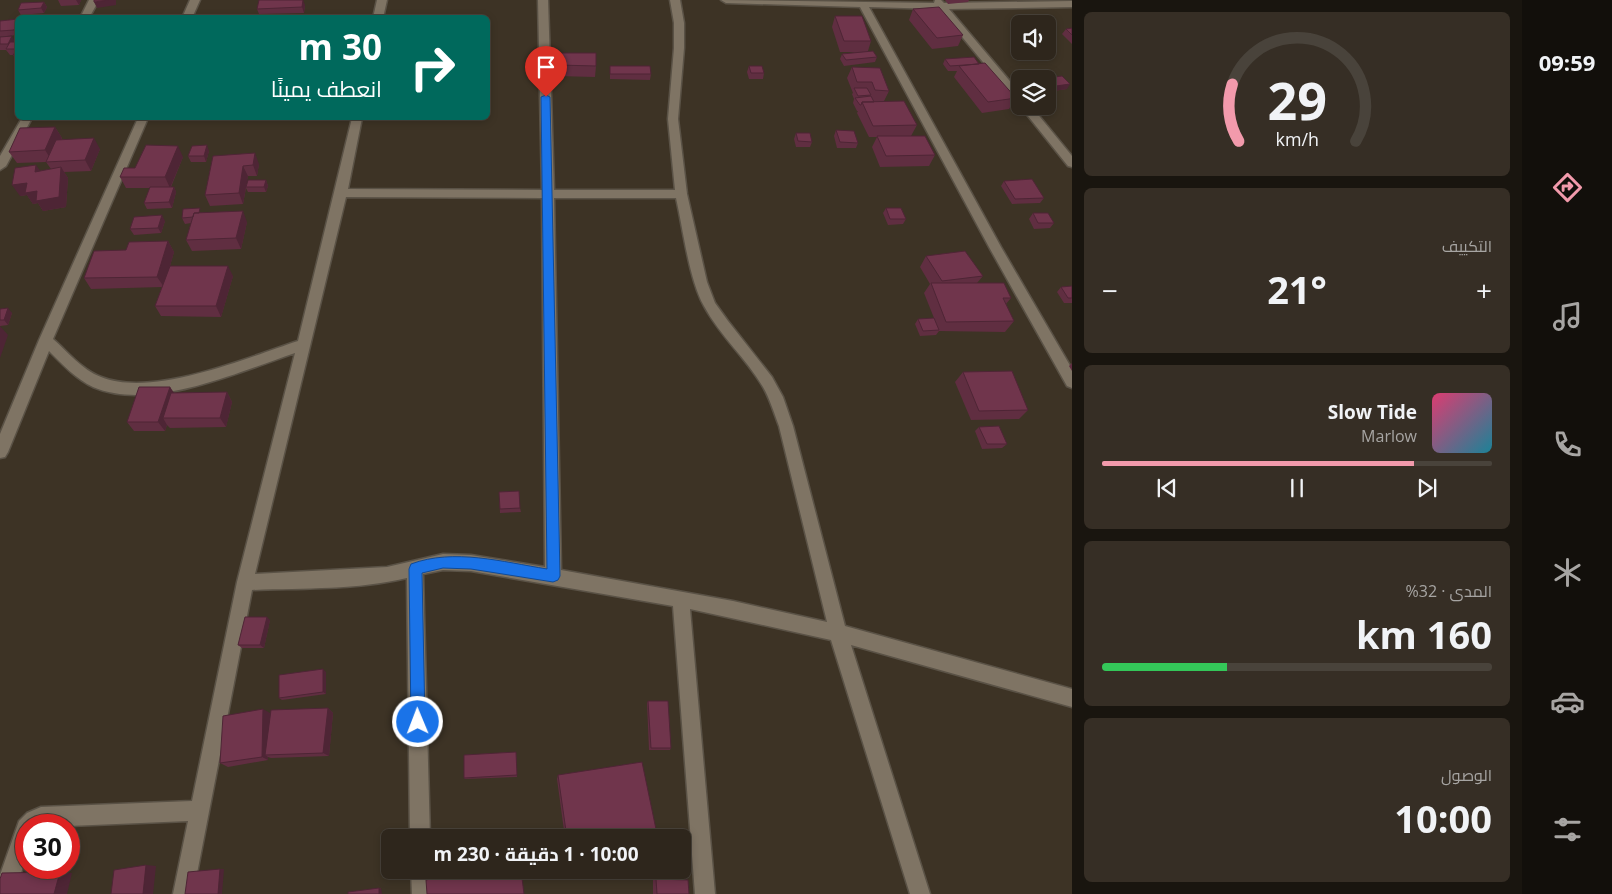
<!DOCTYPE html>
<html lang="ar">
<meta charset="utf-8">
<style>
body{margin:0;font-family:"Open Sans",Cairo,sans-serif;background:#362e25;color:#f1f3f6;direction:rtl;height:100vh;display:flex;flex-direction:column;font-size:19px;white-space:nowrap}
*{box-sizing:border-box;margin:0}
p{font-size:16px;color:#a7a5a3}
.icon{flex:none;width:28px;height:28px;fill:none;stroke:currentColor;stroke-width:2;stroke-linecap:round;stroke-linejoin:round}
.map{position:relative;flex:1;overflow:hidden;direction:ltr}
.details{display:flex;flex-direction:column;gap:12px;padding:12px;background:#19150f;width:450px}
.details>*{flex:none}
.banner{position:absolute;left:15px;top:15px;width:475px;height:105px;border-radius:8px;box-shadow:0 2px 8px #0003,0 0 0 1px #49433b;direction:rtl;background:#00695c;color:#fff;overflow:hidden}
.fabs{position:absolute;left:1011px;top:15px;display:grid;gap:10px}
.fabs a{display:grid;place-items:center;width:45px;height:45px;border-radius:8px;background:#2e261c;box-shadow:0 2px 8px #0003,0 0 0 1px #49433b;font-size:25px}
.speed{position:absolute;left:15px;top:814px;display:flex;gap:10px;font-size:25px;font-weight:700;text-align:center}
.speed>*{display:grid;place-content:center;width:65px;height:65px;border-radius:50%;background:#2e261c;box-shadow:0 2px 8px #0003,0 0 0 1px #49433b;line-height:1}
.speed .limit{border:8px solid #d22;background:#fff;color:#111}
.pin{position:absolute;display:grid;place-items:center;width:42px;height:42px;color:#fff;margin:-51px -21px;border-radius:50% 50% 50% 0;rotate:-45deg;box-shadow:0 0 5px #0007}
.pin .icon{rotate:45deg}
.me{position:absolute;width:55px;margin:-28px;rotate:359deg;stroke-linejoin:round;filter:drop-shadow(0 0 4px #0008)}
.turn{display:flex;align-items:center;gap:18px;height:105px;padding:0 25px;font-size:22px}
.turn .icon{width:65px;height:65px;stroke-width:2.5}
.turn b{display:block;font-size:35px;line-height:42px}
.big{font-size:38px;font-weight:700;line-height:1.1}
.details .widget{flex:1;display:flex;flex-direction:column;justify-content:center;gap:8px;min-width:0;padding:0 18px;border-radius:8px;background:#362e25}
.details .dial{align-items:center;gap:0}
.dial svg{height:130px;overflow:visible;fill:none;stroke:#49433b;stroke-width:7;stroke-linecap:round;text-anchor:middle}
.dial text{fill:#f1f3f6;stroke:none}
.song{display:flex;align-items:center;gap:15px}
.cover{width:60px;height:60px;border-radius:8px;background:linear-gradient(135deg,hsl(340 70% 55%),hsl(190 70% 35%))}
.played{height:5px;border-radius:2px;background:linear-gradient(90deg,#f29aac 80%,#49433b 80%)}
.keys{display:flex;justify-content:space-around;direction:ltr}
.heat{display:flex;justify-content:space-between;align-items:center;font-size:28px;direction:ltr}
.charge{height:8px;border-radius:4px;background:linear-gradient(90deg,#34c759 32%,#49433b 0)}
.trip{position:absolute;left:381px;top:829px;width:310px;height:50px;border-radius:8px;background:#2e261c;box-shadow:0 2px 8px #0003,0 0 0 1px #49433b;font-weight:700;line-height:50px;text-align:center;direction:rtl}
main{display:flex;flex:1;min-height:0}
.menu{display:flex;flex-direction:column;width:90px;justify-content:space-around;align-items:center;background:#120f0b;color:#a7a5a3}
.menu .icon{width:35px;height:35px}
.menu .selected{color:#f29aac}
.menu b{font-size:22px;color:#f1f3f6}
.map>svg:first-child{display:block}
</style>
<main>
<nav class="menu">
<b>09:59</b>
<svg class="icon selected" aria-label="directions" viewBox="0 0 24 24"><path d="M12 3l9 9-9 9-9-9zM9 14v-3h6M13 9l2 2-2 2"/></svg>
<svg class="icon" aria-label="music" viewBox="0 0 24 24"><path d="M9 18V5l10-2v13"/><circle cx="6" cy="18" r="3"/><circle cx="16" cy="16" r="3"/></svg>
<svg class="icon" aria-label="phone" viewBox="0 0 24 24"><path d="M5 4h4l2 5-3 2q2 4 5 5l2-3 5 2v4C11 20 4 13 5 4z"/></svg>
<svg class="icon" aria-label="climate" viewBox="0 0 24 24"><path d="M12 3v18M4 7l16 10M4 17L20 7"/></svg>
<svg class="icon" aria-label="car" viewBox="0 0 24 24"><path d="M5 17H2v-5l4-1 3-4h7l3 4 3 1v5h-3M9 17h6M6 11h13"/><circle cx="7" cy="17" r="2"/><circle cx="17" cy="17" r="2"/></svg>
<svg class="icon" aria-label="filters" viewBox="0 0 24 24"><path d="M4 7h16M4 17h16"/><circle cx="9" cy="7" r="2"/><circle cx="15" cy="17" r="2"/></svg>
</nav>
<section class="details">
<div class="widget dial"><svg viewBox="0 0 100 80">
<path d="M14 69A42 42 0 1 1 86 69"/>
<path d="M14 69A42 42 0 0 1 10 34" stroke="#f29aac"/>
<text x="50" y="56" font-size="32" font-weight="700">29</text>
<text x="50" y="72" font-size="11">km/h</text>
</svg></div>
<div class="widget"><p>التكييف</p>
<div class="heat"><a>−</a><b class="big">21°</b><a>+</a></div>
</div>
<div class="widget">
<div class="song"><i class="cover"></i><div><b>Slow Tide</b><p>Marlow</p></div></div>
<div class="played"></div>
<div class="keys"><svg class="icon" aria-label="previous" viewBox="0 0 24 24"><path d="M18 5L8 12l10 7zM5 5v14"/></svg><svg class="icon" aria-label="pause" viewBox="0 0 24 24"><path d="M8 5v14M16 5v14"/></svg><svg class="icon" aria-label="next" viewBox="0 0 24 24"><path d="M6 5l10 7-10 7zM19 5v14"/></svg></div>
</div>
<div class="widget"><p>المدى · 32%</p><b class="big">160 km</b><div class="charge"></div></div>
<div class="widget"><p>الوصول</p><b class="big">10:00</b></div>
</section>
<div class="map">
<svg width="1072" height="894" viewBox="0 0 1072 894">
<rect width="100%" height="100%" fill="#3d3325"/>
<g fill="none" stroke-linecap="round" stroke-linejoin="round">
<g stroke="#5a5246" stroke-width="3">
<path id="minor" d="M89 0H99L89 18H80Z
M190 0H200L192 18H182Z
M377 0H387L383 18H373Z
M538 0H548L554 190H675L668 119 674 48V23L670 0H680L684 23V48L678 119 687 194 707 282 715 303 728 321 772 377 783 397 793 426 845 626 1072 689V707L851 645 930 894H910L831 640 690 609 715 894H695L673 606 471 571 443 570 423 574 430 838H410L407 578C357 590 303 588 252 590L193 894H173L188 821 69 826 26 825V858L14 894H0V875L19 821 27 813 41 807 192 801 237 582 295 353C238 372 152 412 93 387 76 379 62 364 49 351L8 452 5 457 0 458V434L39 340 138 118H148L53 339C68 352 82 370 101 377 153 398 246 358 298 341L352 118H362L348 189 542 190ZM346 197 542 198 545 567 471 555 443 554 387 567 255 574ZM554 198H676C683 228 689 280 704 306 720 336 746 358 763 387 770 399 774 413 779 426L827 622 733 601 561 570Z
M721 0 934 3 935 0H941L944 3 1072 1V7L949 9 1020 93V103L1016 102 939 9 869 7 1001 247 1072 369V388L1067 386 989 247 860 7 726 3Z
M1020 106H1031L1072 156V167L1068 166Z
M22 118H32L6 166 0 170V156Z
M411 870H431L432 894H412Z"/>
</g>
<use href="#minor" fill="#7f7464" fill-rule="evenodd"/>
</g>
<path fill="#602e41" d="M58 0H81L79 5 61 6Z
M945 0H969L968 2 948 4Z
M44 2 47 7 44 13 21 15 18 10Z
M305 5 304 13 259 14 257 9Z
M913 9 963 35 958 46 932 49 909 20Z
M835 16 871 41 868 51 877 57 875 62 844 66 840 59 842 54 857 52H840L832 27Z
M18 19 17 35 0 37V21Z
M1072 28V44L1062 34 1066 29Z
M0 37 15 42H18V60H16L13 55H10L6 50H0Z
M558 53 596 66 595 77 557 76Z
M945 59 979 64 1016 98 1009 109 982 113 954 77 957 71H948L943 64Z
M610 66 651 74 650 80 610 79Z
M749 66 764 73 763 79H749L747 72Z
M852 67 889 91 884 101 917 125 911 136 935 155 929 166 880 167 872 147 877 137H869L857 113 858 111H857L853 103 854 99 852 94 853 93 847 78Z
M1048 78 1067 89 1053 91 1048 86Z
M82 118H111L83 120Z
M55 127 62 138V139L100 149 91 171 64 172 68 178 66 207 43 211 38 203 33 204 27 195 20 196 40 171 51 169 46 162 17 163 9 152Z
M836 130 858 143 856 148H837L834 136Z
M796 133 812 142 810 147H796L794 139Z
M209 151 206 162H191L188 156Z
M213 156 259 164 257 176H248L246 184 266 180 268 186 266 192H248L246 188 243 204 210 206 205 195Z
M183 157 171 187H174L176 192 172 208 147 209 144 203 150 188H126L120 177 135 168Z
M1004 181 1044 198 1040 203 1012 204 1001 186Z
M886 208 906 219 903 224 888 225 883 213Z
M202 213 247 222 241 249 192 251 186 240 191 223 185 224 182 218Z
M1033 213 1054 223 1050 228 1034 229 1029 219Z
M165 221 161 233 134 235 130 229Z
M168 241 174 252 170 266 233 276 221 317 161 316 155 306 162 287 91 289 84 278 126 250Z
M926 256 983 276 977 283 1011 298 1006 304 1014 321 1005 332 939 331 936 335 920 336 915 324 918 319 934 318 924 293 930 284 920 267Z
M1072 286V303H1064L1057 292 1061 287Z
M0 309 12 313 8 325 0 326Z
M1072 363V371L1069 366Z
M963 372 1028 410 1019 419 971 420 955 382Z
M170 387 173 393 227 392 232 402 226 427 170 428 167 425 165 431H134L127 422Z
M979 427 1007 444 1002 448 982 449 975 431Z
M499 492 520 508 521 512 500 513Z
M270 620 264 648H242L238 645Z
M326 672V694L282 700 279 698Z
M648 701 671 748 670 750H649L647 703Z
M328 708 333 713 329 756 271 758 268 757V760L228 767 220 763 270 713 269 723Z
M516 752 517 777 465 779 464 778Z
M558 775 657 834 654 836 646 838H565L557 779Z
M653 879H656L689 894H653Z"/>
<path fill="#4e2535" d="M76 0H81L79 5Z
M109 0H116V5L97 8 94 2Z
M303 0 305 5 304 13 302 7Z
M44 2 47 7 44 13 41 8Z
M18 20 17 35 14 30Z
M12 36 15 42 11 49 8 44Z
M1070 84 1067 89 1053 91 1056 86Z
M55 127 62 138 52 161 45 150Z
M94 138 100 149 91 171 85 160Z
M207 145 209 151 206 162 204 156Z
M178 146 183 157 170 188 165 177Z
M255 153 259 164 257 176 253 165Z
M36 165 44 176 35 172Z
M243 166 248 176 243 204 239 193Z
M61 167 68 178 66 207 43 211 38 203 33 204 27 195 20 196 12 185 27 183Z
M266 180 268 186 266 192 264 187Z
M174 187 176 192 172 208 169 202Z
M243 211 247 222 241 249 236 238Z
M162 215 165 221 161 233 158 228Z
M168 241 174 252 164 287 157 277Z
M228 266 233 276 221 317 216 306Z
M8 308 12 313 8 325 4 320Z
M0 326 8 335 0 358Z
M170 387 177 397 163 418 167 425 165 431 158 422Z
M227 392 232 402 226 427 220 418Z
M267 617 270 620 264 648 260 645Z
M323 669 326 672V694L323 692Z
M328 708 333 713 329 756 323 753Z
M263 709 270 713 268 754 265 755 268 757V760L262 757Z
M146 865 156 866 153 894H143Z
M220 869H224L222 894H218Z
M60 872 72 873 67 894H54Z
M379 888H381L382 894H379Z"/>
<path fill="#70354c" stroke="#4e2535" d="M94 0H109L94 2Z
M259 0H303L302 7 257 9Z
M44 2 41 8 18 10 21 3Z
M939 7 963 35 937 38 913 9Z
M835 16H862L871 41H844Z
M18 19 14 30 0 31V21Z
M1072 28V35L1066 29Z
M12 36 8 44H0V37Z
M10 42H18V49H6Z
M17 50H18V55H13Z
M873 51 877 57 846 60 842 54Z
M558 53H596V66L558 65Z
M974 57 979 64 950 66 945 59Z
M985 63 1016 98 988 102 959 66Z
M610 66H650L651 74H610Z
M749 66H762L764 73H751Z
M852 67 880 68 889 91 875 90 872 82H857Z
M1062 76 1070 84 1056 86 1048 78Z
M854 88H867L871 95 858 96Z
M871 96 874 102H862L861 105H860L855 98Z
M904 101 917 125 873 126 862 102Z
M55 127 45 150 9 152 20 128Z
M836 130 854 131 858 143 840 142Z
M796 133H810L812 142 798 141Z
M877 136H925L935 155 886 156Z
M94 138 85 160 46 162 56 140Z
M146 145 178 146 165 177H120L124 168H135Z
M207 145 204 156H188L192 146Z
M255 153 253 165 243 166 239 193 205 195 213 156Z
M36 165 35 172 61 167 59 197 36 201 37 191 25 193 27 183 12 185 15 168Z
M1032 179 1044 198 1015 199 1004 181Z
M248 180H266L264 187H246Z
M150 187H174L169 202 144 203Z
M200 208 199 213H194L193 217 182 218 183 209Z
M886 208H901L906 219H890Z
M243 211 236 238 186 240 194 213Z
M1033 213H1048L1054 223H1038Z
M162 215 158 228 130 229 134 217Z
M168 241 157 277 84 278 94 251 126 250 129 242Z
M965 251 983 276 942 281 926 256Z
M170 266H228L216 306H155Z
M931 283H1004L1011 298H1003L1014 321 946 322Z
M1072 286V298H1068L1061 287Z
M8 308 4 320H0V309Z
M934 318 939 330 923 331 918 319Z
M1012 371 1028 410 979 411 963 372Z
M139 387H170L158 422H127Z
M227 392 220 418H163L171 393Z
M999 426 1007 444H987L979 427Z
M519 491 520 508 500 509 499 492Z
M245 617H267L260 645H238Z
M323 669V692L279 698V675Z
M648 701H668L671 748H651Z
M328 708 323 753 265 755 271 710Z
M263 709 262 757 220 763 223 716Z
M516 752 517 775 464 778V755Z
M642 762 657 834 638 838H567L558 775Z
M146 865 143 894H111L114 870Z
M220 869 218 894H185L188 872Z
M473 870H521L524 894H427L426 880Z
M60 872 54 894H0V879L2 873Z
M656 879 688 880 689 894H657Z
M379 888V894H348V892Z"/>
<path fill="#1a73e8" stroke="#114b97" d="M546 95 550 97 560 576 558 580 553 582 471 569 443 568 422 573 425 722 423 727 418 729 413 727 411 722 409 569 411 564C454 548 503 562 547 569L541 97Z"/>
</svg>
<div class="fabs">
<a><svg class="icon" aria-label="sound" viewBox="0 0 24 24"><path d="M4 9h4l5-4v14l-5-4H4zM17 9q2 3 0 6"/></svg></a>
<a><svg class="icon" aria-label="layers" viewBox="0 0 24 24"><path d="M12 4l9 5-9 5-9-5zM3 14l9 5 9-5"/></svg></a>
</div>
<div class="speed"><div class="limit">30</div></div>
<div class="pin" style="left:546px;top:97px;background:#d93025"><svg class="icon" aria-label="arrive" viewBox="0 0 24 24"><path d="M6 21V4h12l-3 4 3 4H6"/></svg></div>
<svg class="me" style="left:418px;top:722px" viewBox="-20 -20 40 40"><circle r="17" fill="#1a73e8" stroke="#fff" stroke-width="3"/><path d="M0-11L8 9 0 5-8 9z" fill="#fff"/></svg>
<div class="trip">10:00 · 1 دقيقة · 230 m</div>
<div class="banner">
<div class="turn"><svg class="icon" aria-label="right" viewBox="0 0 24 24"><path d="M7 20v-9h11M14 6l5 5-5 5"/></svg><div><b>30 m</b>انعطف يمينًا</div></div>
</div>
</div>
</main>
